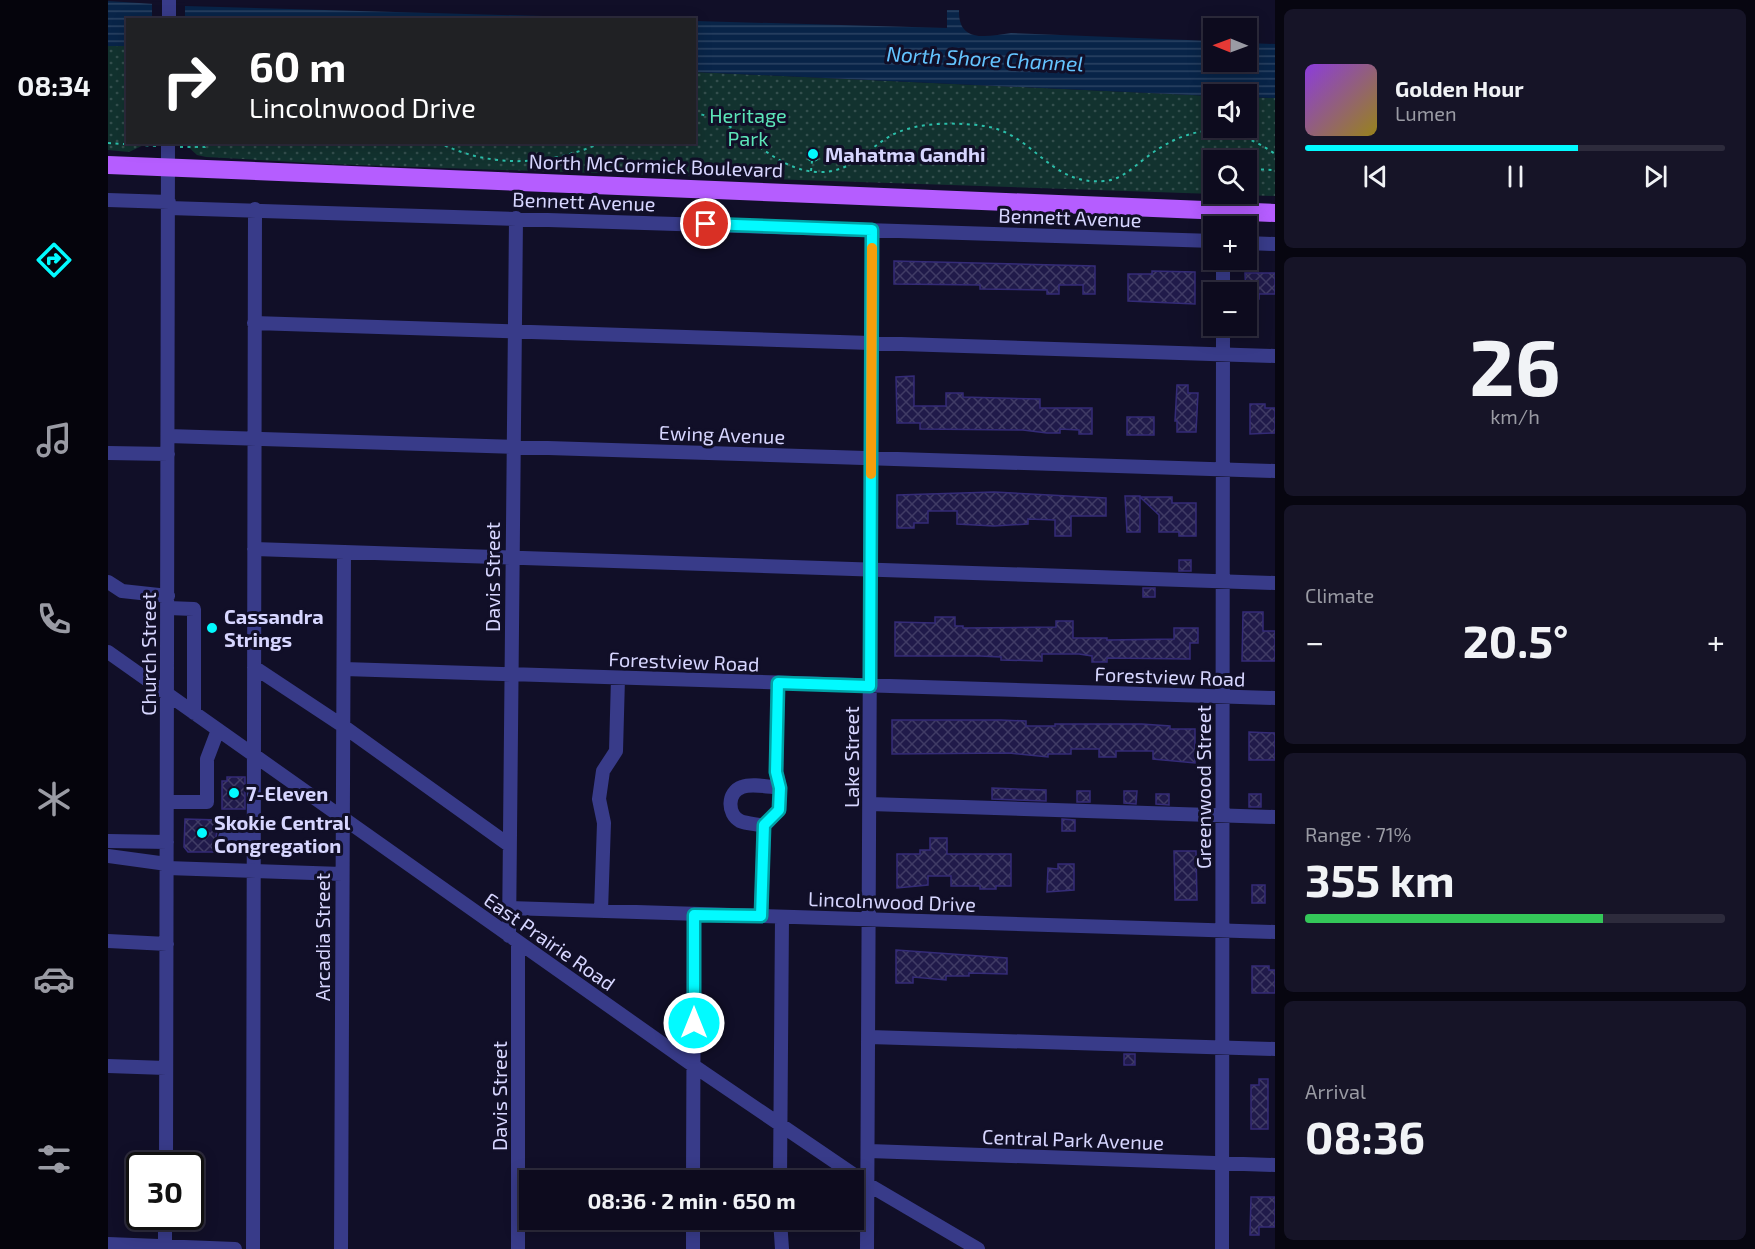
<!DOCTYPE html>
<meta charset="utf-8">
<style>
body{margin:0;font-family:"Exo 2",sans-serif;background:#161427;color:#f1f3f6;height:100vh;display:flex;flex-direction:column;font-size:22px;white-space:nowrap}
*{box-sizing:border-box;margin:0}
p{font-size:20px;color:#9a9ba4}
.icon{flex:none;width:33px;height:33px;fill:none;stroke:currentColor;stroke-width:2;stroke-linecap:round;stroke-linejoin:round}
.map{position:relative;flex:1;overflow:hidden}
.drawer{display:flex;flex-direction:column;gap:9px;padding:9px;background:#070610;width:480px}
.drawer>*{flex:none}
.hud{position:absolute;left:18px;top:18px;width:570px;height:126px;border-radius:0px;box-shadow:0 3px 15px #0003,0 0 0 2px #2d2b3c;background:#202124;color:#fff;overflow:hidden}
.needle{width:39px;rotate:271deg}
.fabs{position:absolute;left:1095px;top:18px;display:grid;gap:12px}
.fabs a{display:grid;place-items:center;width:54px;height:54px;border-radius:0px;background:#0d0b1e;box-shadow:0 3px 15px #0003,0 0 0 2px #2d2b3c;font-size:30px}
.speed{position:absolute;left:18px;top:1152px;display:flex;gap:12px;font-size:30px;font-weight:700;text-align:center}
.speed>*{display:grid;place-content:center;width:78px;height:78px;border-radius:50%;background:#0d0b1e;box-shadow:0 3px 15px #0003,0 0 0 2px #2d2b3c;line-height:1}
.speed .limit{border:3px solid #111;border-radius:9px;background:#fff;color:#111}
.pin{position:absolute;display:grid;place-items:center;width:51px;height:51px;color:#fff;margin:-26px;border:3px solid #fff;border-radius:50%;box-shadow:0 2px 6px #0007}
.me{position:absolute;width:66px;margin:-33px;rotate:0deg;stroke-linejoin:round;filter:drop-shadow(0 0 4px #0008)}
.turn{display:flex;align-items:center;gap:21px;height:126px;padding:0 24px;font-size:27px}
.turn .icon{width:78px;height:78px;stroke-width:2.5}
.turn b{display:block;font-size:42px;line-height:51px}
.big{font-size:45px;font-weight:700;line-height:1.1}
.drawer .widget{flex:1;display:flex;flex-direction:column;justify-content:center;gap:9px;min-width:0;padding:0 21px;border-radius:9px;background:#161427}
.drawer .dial{align-items:center;gap:0}
.dial b{font-size:78px;line-height:1}
.song{display:flex;align-items:center;gap:18px}
.cover{width:72px;height:72px;border-radius:9px;background:linear-gradient(135deg,hsl(270 70% 55%),hsl(50 70% 35%))}
.played{height:6px;border-radius:3px;background:linear-gradient(90deg,#02faff 65%,#2d2b3c 65%)}
.keys{display:flex;justify-content:space-around;direction:ltr}
.heat{display:flex;justify-content:space-between;align-items:center;font-size:33px;direction:ltr}
.charge{height:9px;border-radius:4px;background:linear-gradient(90deg,#34c759 71%,#2d2b3c 0)}
.trip{position:absolute;left:411px;top:1170px;width:345px;height:60px;border-radius:0px;background:#0d0b1e;box-shadow:0 3px 15px #0003,0 0 0 2px #2d2b3c;font-weight:700;line-height:60px;text-align:center}
main{display:flex;flex:1;min-height:0}
.dock{display:flex;flex-direction:column;width:108px;justify-content:space-around;align-items:center;background:#05040c;color:#9a9ba4}
.dock .icon{width:42px;height:42px}
.dock .on{color:#02faff}
.dock b{font-size:27px;color:#f1f3f6}
.map>svg:first-child{display:block}
</style>
<main>
<nav class="dock">
<b>08:34</b>
<svg class="icon on" aria-label="directions" viewBox="0 0 24 24"><path d="M12 3l9 9-9 9-9-9zM9 14v-3h6M13 9l2 2-2 2"/></svg>
<svg class="icon" aria-label="music" viewBox="0 0 24 24"><path d="M9 18V5l10-2v13"/><circle cx="6" cy="18" r="3"/><circle cx="16" cy="16" r="3"/></svg>
<svg class="icon" aria-label="phone" viewBox="0 0 24 24"><path d="M5 4h4l2 5-3 2q2 4 5 5l2-3 5 2v4C11 20 4 13 5 4z"/></svg>
<svg class="icon" aria-label="climate" viewBox="0 0 24 24"><path d="M12 3v18M4 7l16 10M4 17L20 7"/></svg>
<svg class="icon" aria-label="car" viewBox="0 0 24 24"><path d="M5 17H2v-5l4-1 3-4h7l3 4 3 1v5h-3M9 17h6M6 11h13"/><circle cx="7" cy="17" r="2"/><circle cx="17" cy="17" r="2"/></svg>
<svg class="icon" aria-label="filters" viewBox="0 0 24 24"><path d="M4 7h16M4 17h16"/><circle cx="9" cy="7" r="2"/><circle cx="15" cy="17" r="2"/></svg>
</nav>
<div class="map">
<svg width="1167" height="1249" viewBox="0 0 1167 1249">
<defs>
<pattern id="park-dots" width="8" height="8" patternUnits="userSpaceOnUse" patternTransform="scale(1.5)"><rect width="8" height="8" fill="#12322f"/><path d="M2 2h.1M6 6h.1" fill="none" stroke="#344f4e" stroke-width="1.8" stroke-linecap="round"/></pattern>
<pattern id="water-rules" width="6" height="5" patternUnits="userSpaceOnUse" patternTransform="scale(1.5)"><rect width="6" height="5" fill="#082448"/><path d="M0 2.5h6" fill="none" stroke="#2b4363"/></pattern>
<pattern id="building-cross-hatch" width="8" height="8" patternUnits="userSpaceOnUse" patternTransform="scale(1.5)"><rect width="8" height="8" fill="#201a4a"/><path d="M0 0l8 8M0 8l8-8" fill="none" stroke="#403b65"/></pattern>
</defs>
<rect width="100%" height="100%" fill="#110f28"/>
<path fill="url(#park-dots)" fill-rule="evenodd" d="M0 46H19L20 142 40 143 21 152 0 150Z
M587 72 1105 96 1106 128H1138L1139 97 1167 98V196L220 164 98 157 89 155 76 143 586 142ZM1106 160H1138V194H1106Z"/>
<path fill="url(#water-rules)" d="M0 1 77 6 540 19 20 20 19 46H0Z
M839 10H851C850 44 880 36 903 33L1105 41 1106 62H1138L1139 43 1167 44V98L1139 97 1138 94 1105 96 587 72V21L839 28Z"/>
<path fill="#110f28" d="M44 1 77 3V19H44Z"/>
<path fill="url(#building-cross-hatch)" stroke="#342b77" stroke-width="1.5" d="M786 261 987 266V294H975V285H951V294H939V290L872 289V285L786 284Z
M1044 271 1087 272V304L1020 301V274H1044Z
M1137 273H1167V294H1151V299H1138Z
M806 376V406H838V393H855V397L932 399V408H984V434H971V430L952 429V433H939L915 430 812 429V423H789L788 377Z
M1069 385H1080V393H1090L1088 432H1069V421H1067Z
M1142 404H1157V408H1167V433L1142 434Z
M1019 417H1046V435H1019Z
M886 492 998 498V516H963V536H947V520L920 519V524L886 526 849 524V511H820V523H806V528H789V495Z
M1017 496H1032V532H1019Z
M1032 497H1064V503H1088V536H1071V532H1051V515Z
M1071 560H1083V571H1071Z
M1035 588H1047V597H1035Z
M1135 612H1155V631H1167V661H1134Z
M827 617H847V626H855V628L948 627V621H965V638H999V640L1066 639V628H1090V643H1082V659L999 658V662H984V656L971 654H934V661L893 660V657L872 656H787V622L827 623Z
M784 720H893L918 721V726H947V724H1034L1062 726V729H1087V763L1045 759V751H1008V757H991V749H963V754H940V757L901 753 784 754Z
M1141 732 1167 733V760H1141Z
M119 777H137V809H114V781H119Z
M884 788 938 790V801L884 799Z
M969 791H982V802H969Z
M1016 791H1029L1028 804 1016 803Z
M1048 794H1061V805L1048 804Z
M1141 794H1153V807H1141Z
M77 819 111 820 108 837 110 852H80L76 847Z
M954 819 967 820V831H954Z
M822 838H839V854H903V886H888V889H872V886H843V876H820V885L789 888V854H812V850H822Z
M1066 851H1088L1089 900H1067Z
M950 864H966V890L939 892 940 868 950 869Z
M1144 885H1157V903H1144Z
M788 950 899 958V974L861 973V976H838V980L805 977V983H788Z
M1144 966H1161V970H1167V993H1144Z
M1016 1054H1027V1065H1016Z
M1151 1079H1160V1129H1143V1085H1151Z
M1143 1197H1167V1227H1151V1235H1142Z"/>
<g fill="none" stroke-linecap="round" stroke-linejoin="round">
<path stroke="#2bbea9" stroke-width="2" stroke-dasharray="3 4.5" stroke-linecap="butt" d="M586 113C636 121 662 171 711 172 744 173 759 148 786 134 811 122 849 122 876 126 926 133 941 186 996 181 1012 180 1022 170 1035 160 1079 125 1119 120 1167 154
M330 142C382 169 442 166 495 142
M518 142 523 146
M0 143 48 146
M72 147H97L104 142
M699 155a6 6 0 1 1 12 0a6 6 0 1 1-12 0Z
M1138 169 1167 170
M703 171 704 161"/>
<path stroke="#383b89" stroke-width="14" d="M61 20V0
M0 200 61 202
M61 208 1106 241
M1138 243 1167 244
M1115 292V260
M146 323 1167 356
M60 436 1167 471
M0 453 60 454
M146 549 1167 583
M0 582 14 591 60 596
M60 608 86 609V713
M0 652 586 1066 761 1185 870 1249
M146 667 235 726 401 845
M236 669 1167 698
M59 802H99V759L110 730
M762 804 1167 817
M656 826C649 824 639 824 632 821 619 814 619 792 634 787 644 783 661 787 672 788
M117 837 145 838
M0 841 59 842
M0 856 59 864
M59 868 234 874
M401 908 1167 932
M493 911 496 823 491 799 495 771 508 751 510 678
M653 916 656 826 671 810 672 788 668 772 670 683
M401 936 408 218
M0 941 59 944
M761 1037 1167 1049
M0 1066 58 1068
M761 1151 1167 1165
M58 1166 60 142
M585 1180 586 915
M672 1180 674 917
M672 1220 674 1249
M0 1244 127 1249
M57 1249V1216
M145 1249 147 209
M233 1249 236 552
M410 1249V944
M585 1249V1220
M759 1249 764 230
M1114 1249 1115 326"/>
<path stroke="#b55dff" stroke-width="18" d="M0 165 1167 213"/>
</g>
<g fill="none" stroke-linecap="round" stroke-linejoin="round">
<g stroke="#01a2a6" stroke-width="15">
<path id="route" d="M586 1023V915L653 916 656 825 671 810 672 788 668 772 670 683 762 686 764 230 598 224"/>
</g>
<use href="#route" stroke="#02faff" stroke-width="10"/>
<path stroke="#f59e0b" stroke-width="10" d="M763 474 764 248"/>
</g>
<g fill="#02faff" stroke="#110f28" stroke-width="2">
<circle cx="705" cy="154" r="6"/>
<circle cx="104" cy="628" r="6"/>
<circle cx="126" cy="793" r="6"/>
<circle cx="94" cy="833" r="6"/>
</g>
<g text-anchor="middle" dominant-baseline="central" stroke-width="6" stroke-linejoin="round" paint-order="stroke">
<g font-size="20" fill="#5ce5b8" stroke="#110f28">
<text x="640" y="115">Heritage<tspan x="640" dy="23">Park</tspan></text>
</g>
<g font-size="20" font-weight="bold" fill="#d7d6ff" stroke="#110f28" text-anchor="start">
<text x="717" y="154">Mahatma Gandhi</text>
<text x="116" y="616">Cassandra<tspan x="116" dy="23">Strings</tspan></text>
<text x="138" y="793">7-Eleven</text>
<text x="106" y="822">Skokie Central<tspan x="106" dy="23">Congregation</tspan></text>
</g>
<g font-size="20" fill="#d7d6ff" stroke="#110f28">
<text transform="translate(548 165) rotate(2)">North McCormick Boulevard</text>
<text transform="translate(476 201) rotate(2)">Bennett Avenue</text>
<text transform="translate(962 217) rotate(2)">Bennett Avenue</text>
<text transform="translate(614 434) rotate(2)">Ewing Avenue</text>
<text transform="translate(384 577) rotate(-90)">Davis Street</text>
<text transform="translate(40 654) rotate(-90)">Church Street</text>
<text transform="translate(576 661) rotate(2)">Forestview Road</text>
<text transform="translate(1062 676) rotate(2)">Forestview Road</text>
<text transform="translate(743 757) rotate(-90)">Lake Street</text>
<text transform="translate(1095 787) rotate(-90)">Greenwood Street</text>
<text transform="translate(784 901) rotate(2)">Lincolnwood Drive</text>
<text transform="translate(214 937) rotate(-90)">Arcadia Street</text>
<text transform="translate(442 941) rotate(35)">East Prairie Road</text>
<text transform="translate(391 1096) rotate(-90)">Davis Street</text>
<text transform="translate(965 1139) rotate(2)">Central Park Avenue</text>
</g>
<g font-size="21" font-style="italic" fill="#64c4ff" stroke="#110f28">
<text transform="translate(877 58) rotate(3)">North Shore Channel</text>
</g>
</g>
</svg>
<div class="fabs">
<a><svg class="needle" viewBox="-14 -14 28 28"><path d="M0-13l5 13h-10z" fill="#e53935"/><path d="M0 13l5-13h-10z" fill="#9a9ba4"/></svg></a>
<a><svg class="icon" aria-label="sound" viewBox="0 0 24 24"><path d="M4 9h4l5-4v14l-5-4H4zM17 9q2 3 0 6"/></svg></a>
<a><svg class="icon" aria-label="search" viewBox="0 0 24 24"><circle cx="10" cy="10" r="6"/><path d="M15 15l6 6"/></svg></a>
<a>+</a>
<a>−</a>
</div>
<div class="speed"><div class="limit">30</div></div>
<div class="pin" style="left:598px;top:224px;background:#d93025"><svg class="icon" aria-label="arrive" viewBox="0 0 24 24"><path d="M6 21V4h12l-3 4 3 4H6"/></svg></div>
<svg class="me" style="left:586px;top:1023px" viewBox="-20 -20 40 40"><circle r="17" fill="#02faff" stroke="#fff" stroke-width="3"/><path d="M0-11L8 9 0 5-8 9z" fill="#fff"/></svg>
<div class="trip">08:36 · 2 min · 650 m</div>
<div class="hud">
<div class="turn"><svg class="icon" aria-label="right" viewBox="0 0 24 24"><path d="M7 20v-9h11M14 6l5 5-5 5"/></svg><div><b>60 m</b>Lincolnwood Drive</div></div>
</div>
</div>
<section class="drawer">
<div class="widget">
<div class="song"><i class="cover"></i><div><b>Golden Hour</b><p>Lumen</p></div></div>
<div class="played"></div>
<div class="keys"><svg class="icon" aria-label="previous" viewBox="0 0 24 24"><path d="M18 5L8 12l10 7zM5 5v14"/></svg><svg class="icon" aria-label="pause" viewBox="0 0 24 24"><path d="M8 5v14M16 5v14"/></svg><svg class="icon" aria-label="next" viewBox="0 0 24 24"><path d="M6 5l10 7-10 7zM19 5v14"/></svg></div>
</div>
<div class="widget dial"><b>26</b><p>km/h</p></div>
<div class="widget"><p>Climate</p>
<div class="heat"><a>−</a><b class="big">20.5°</b><a>+</a></div>
</div>
<div class="widget"><p>Range · 71%</p><b class="big">355 km</b><div class="charge"></div></div>
<div class="widget"><p>Arrival</p><b class="big">08:36</b></div>
</section>
</main>
